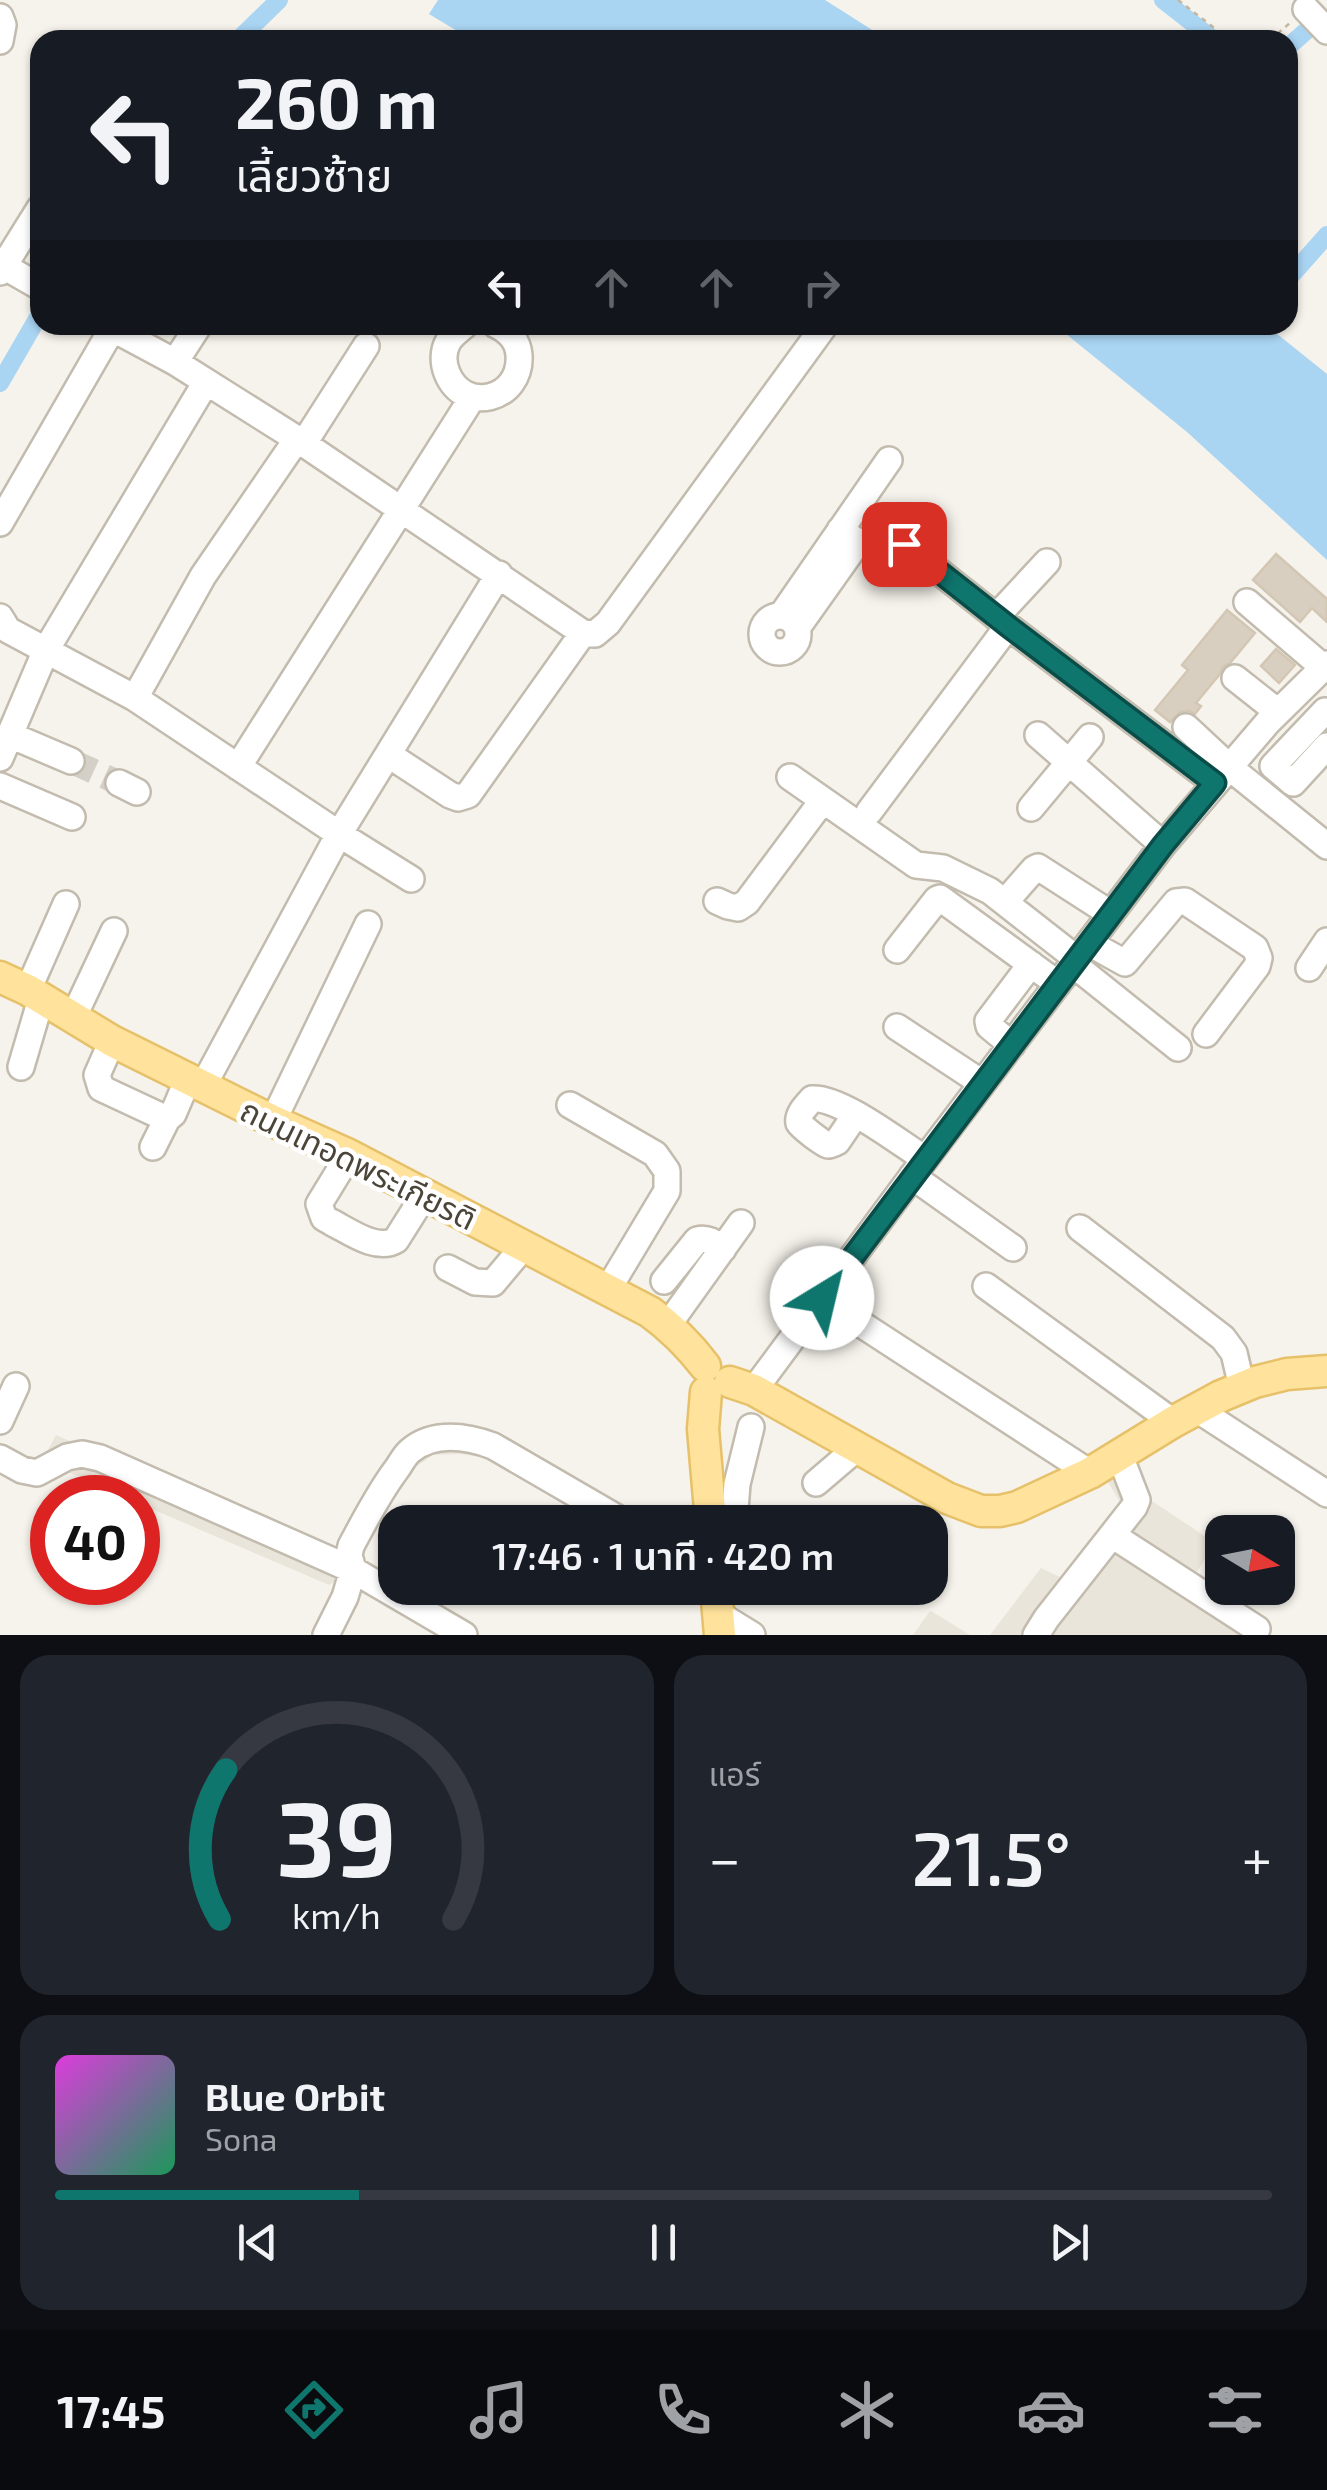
<!DOCTYPE html>
<html lang="th">
<meta charset="utf-8">
<style>
body{margin:0;font-family:"Exo 2","Noto Sans Thai",sans-serif;background:#20242c;color:#f1f3f6;height:100vh;display:flex;flex-direction:column;font-size:38px;white-space:nowrap}
*{box-sizing:border-box;margin:0}
p{font-size:32px;color:#9ea1a6}
.icon{flex:none;width:55px;height:55px;fill:none;stroke:currentColor;stroke-width:2;stroke-linecap:round;stroke-linejoin:round}
.map{position:relative;height:1635px;overflow:hidden}
.drawer{display:flex;flex-direction:column;gap:20px;padding:20px;background:#0d0f14;flex:1}
.drawer>*{flex:none}
.guide{position:absolute;left:30px;top:30px;width:1268px;height:305px;border-radius:30px;box-shadow:0 2px 8px #0004;background:#171b24;color:#f1f3f6;overflow:hidden}
.needle{width:65px;rotate:100deg}
.tools{position:absolute;left:1205px;top:1515px;display:grid;gap:20px}
.tools a{display:grid;place-items:center;width:90px;height:90px;border-radius:20px;background:#171b24;box-shadow:0 2px 8px #0004;font-size:50px}
.speed{position:absolute;left:30px;top:1475px;display:flex;gap:20px;font-size:50px;font-weight:700;text-align:center}
.speed>*{display:grid;place-content:center;width:130px;height:130px;border-radius:50%;background:#171b24;box-shadow:0 2px 8px #0004;line-height:1}
.speed .limit{border:15px solid #d22;background:#fff;color:#111}
.pin{position:absolute;display:grid;place-items:center;width:85px;height:85px;color:#fff;margin:-42px;border-radius:20px;box-shadow:0 5px 15px #0006}
.me{position:absolute;width:110px;margin:-55px;rotate:36deg;stroke-linejoin:round;filter:drop-shadow(0 0 8px #0008)}
.turn{display:flex;align-items:center;gap:35px;height:210px;padding:0 40px;font-size:45px}
.turn .icon{width:130px;height:130px;stroke-width:2.5}
.turn b{display:block;font-size:70px;line-height:85px}
.lanes{display:flex;align-items:center;height:95px;padding:0 40px;background:#0003;justify-content:center;gap:50px;direction:ltr}
.lanes .off{opacity:.35}
.big{font-size:75px;font-weight:600;line-height:1.1}
.drawer .widget{flex:1;display:flex;flex-direction:column;justify-content:center;gap:15px;min-width:0;padding:0 35px;border-radius:30px;background:#20242c}
.drawer .dial{align-items:center;gap:0}
.dial svg{height:260px;overflow:visible;fill:none;stroke:#363941;stroke-width:7;stroke-linecap:round;text-anchor:middle}
.dial text{fill:#f1f3f6;stroke:none}
.song{display:flex;align-items:center;gap:30px}
.cover{width:120px;height:120px;border-radius:15px;background:linear-gradient(135deg,hsl(300 70% 55%),hsl(150 70% 35%))}
.played{height:10px;border-radius:5px;background:linear-gradient(90deg,#0f766e 25%,#363941 25%)}
.keys{display:flex;justify-content:space-around;direction:ltr}
.heat{display:flex;justify-content:space-between;align-items:center;font-size:55px;direction:ltr}
.drawer .tiles{flex:1;display:grid;gap:20px;grid-template-columns:1fr 1fr}
.widget:last-child{grid-column:span 2}
.trip{position:absolute;left:378px;top:1505px;width:570px;height:100px;border-radius:30px;background:#171b24;box-shadow:0 2px 8px #0004;font-weight:600;line-height:100px;text-align:center}
.menu{display:flex;height:160px;justify-content:space-around;align-items:center;background:#090b0e;color:#9ea1a6}
.menu .icon{width:70px;height:70px}
.menu .on{color:#0f766e}
.menu b{font-size:45px;color:#f1f3f6}
.map>svg:first-child{display:block}
</style>
<div class="map">
<svg width="1327" height="1635" viewBox="0 0 1327 1635">
<rect width="100%" height="100%" fill="#f6f3ec"/>
<path fill="#eae5da" d="M456 1427 475 1428 640 1522H593L489 1458 460 1454 433 1455 411 1470 394 1495 361 1552 360 1566 329 1585 138 1503V1498L126 1497 68 1472 38 1487 0 1472V1449L40 1465 56 1435 326 1551H338L346 1540 380 1468 392 1450 402 1441 421 1433Z
M1137 1463 1143 1478 1140 1493 1215 1543 1191 1581 1263 1635H990L1041 1568 1066 1580 1122 1506 1107 1480Z
M930 1611H931L970 1635H913Z"/>
<path fill="#a9d4f2" d="M438 0H825L888 40H612L593 31 586 40H472L429 14Z
M1055 325H1266L1327 374V560L1187 432Z"/>
<g fill="none" stroke-linecap="round" stroke-linejoin="round">
<path stroke="#a9d4f2" stroke-width="18" d="M1163 0 1214 40
M238 40 279 0
M1288 47 1315 23 1324 33
M1288 279 1327 235
M0 383 40 314"/>
</g>
<path fill="#d8cfc1" stroke="#d3c7b4" stroke-width="2.5" d="M1276 554 1327 599V622L1312 608 1300 622 1253 580Z
M1227 610 1255 633 1230 663 1223 667 1219 675 1196 703 1201 706 1195 714 1189 711 1180 712 1170 722 1155 710 1188 670 1182 665Z
M1276 649 1295 665 1279 683 1261 666Z"/>
<g fill="none" stroke-linecap="round" stroke-linejoin="round">
<path stroke="#d4d0c8" stroke-width="25" stroke-dasharray="25 12" stroke-linecap="butt" d="M71 761 119 783"/>
<g stroke="#c2bbae" stroke-width="30">
<path id="minor" d="M1306 9 1327 31
M0 17 3 25 0 41
M0 264 40 287
M0 272 40 208
M106 325 175 362 297 439 583 633 468 795 458 798 450 795 389 755
M465 325C459 330 451 336 448 342 443 351 443 363 447 373 464 415 522 400 519 355 518 341 509 331 496 325
M175 362 199 325
M304 443 366 346
M0 523 112 329
M840 530 858 542 890 539 904 544 1008 626 1215 783
M1247 602 1324 668
M781 616 889 460
M762 634a18 18 0 1 1 36 0a18 18 0 1 1-36 0Z
M0 617 8 630 135 698 339 834 411 879
M996 617 1047 562
M797 628 858 542
M583 633 595 634 608 623 825 325
M1235 678 1278 712
M135 698 203 576 297 439
M1327 713 1325 711 1273 766 1293 783 1327 746
M1186 727 1229 767 1327 846
M10 735 71 761
M1038 735 1163 845
M0 758 46 650 206 382
M238 767 472 398
M790 777 916 865 943 868 990 891 1077 959
M119 783 137 792
M0 786 72 817
M1031 808 1090 737
M869 812 1008 626
M717 901 728 906 738 908 747 902 823 800
M1005 902 1034 869 1038 867 1111 914
M1089 943 1125 963 1176 902 1185 901 1255 948 1259 958 1257 966 1206 1034
M897 950 937 899 940 898 1058 984
M1073 964 1178 1048
M1309 968 1327 941
M28 990 66 904
M73 1018 114 931
M897 1027 982 1083
M112 1041 97 1075 101 1088 107 1091 167 1119 173 1114 188 1079
M1012 1045 989 1026 988 1021 1031 964
M21 1067 41 999
M203 1086 339 834 499 574
M570 1105 655 1154 667 1171V1191L607 1291
M856 1114 837 1142C834 1143 831 1145 828 1145 824 1144 801 1127 799 1123 797 1114 807 1105 812 1099 839 1096 900 1143 925 1159
M273 1121 368 924
M153 1147 167 1119
M349 1155 319 1204 324 1218 331 1222C349 1231 377 1252 396 1240L425 1194
M912 1176 1013 1248
M1080 1228 1223 1338 1234 1353 1242 1387
M448 1268 475 1282 493 1283 524 1246
M664 1281 697 1240C708 1237 715 1243 723 1249
M986 1286 1173 1422
M821 1298 1090 1473
M668 1325 741 1223
M754 1390 922 1163 1163 845 1268 722 1327 664
M1195 1408 1327 1494
M0 1421 16 1386
M0 1458 22 1470 37 1473 67 1457 82 1454 100 1458 353 1570 345 1597 326 1635
M816 1483 857 1448
M734 1522 737 1484 751 1427
M1112 1535 1257 1629
M718 1614 752 1635
M464 1635 353 1570 349 1555 351 1546C365 1520 378 1494 396 1470 400 1465 404 1456 410 1451 433 1431 467 1436 493 1446L624 1522
M1036 1635 1046 1619 1134 1507 1137 1500 1120 1456"/>
</g>
<g stroke="#e6c16a" stroke-width="35">
<path id="major" d="M0 977 28 990 112 1041 273 1121 349 1155 650 1312C672 1328 689 1345 705 1366
M730 1382 754 1390 947 1498 981 1511H1000L1017 1507 1090 1473 1173 1422 1221 1396 1255 1382 1287 1374 1327 1371
M706 1392 703 1429 711 1522
M716 1588 720 1635"/>
</g>
<path stroke="#c4b79f" stroke-width="2.5" stroke-dasharray="5 5" stroke-linecap="butt" d="M1178 0 1230 40
M1270 40 1290 23"/>
<use href="#minor" stroke="#fff" stroke-width="25"/>
<use href="#major" stroke="#ffe39c" stroke-width="30"/>
</g>
<g fill="none" stroke-linecap="round" stroke-linejoin="round">
<g stroke="#0a4d48" stroke-width="25">
<path id="route" d="M822 1298 1163 845 1215 783 1008 626 904 544"/>
</g>
<use href="#route" stroke="#0f766e" stroke-width="18"/>
</g>
<g text-anchor="middle" dominant-baseline="central" stroke-width="9" stroke-linejoin="round" paint-order="stroke">
<g font-size="32" fill="#4b4439" stroke="#fff">
<text transform="translate(359 1163) rotate(26)">ถนนเทอดพระเกียรติ</text>
</g>
</g>
</svg>
<div class="tools">
<a><svg class="needle" viewBox="-14 -14 28 28"><path d="M0-13l5 13h-10z" fill="#e53935"/><path d="M0 13l5-13h-10z" fill="#9ea1a6"/></svg></a>
</div>
<div class="speed"><div class="limit">40</div></div>
<div class="pin" style="left:904px;top:544px;background:#d93025"><svg class="icon" aria-label="arrive" viewBox="0 0 24 24"><path d="M6 21V4h12l-3 4 3 4H6"/></svg></div>
<svg class="me" style="left:822px;top:1298px" viewBox="-20 -20 40 40"><circle r="19" fill="#fff"/><path d="M0-13L10 11 0 6-10 11z" fill="#0f766e"/></svg>
<div class="trip">17:46 · 1 นาที · 420 m</div>
<div class="guide">
<div class="turn"><svg class="icon" aria-label="left" viewBox="0 0 24 24"><path d="M17 20v-9H6M10 6l-5 5 5 5"/></svg><div><b>260 m</b>เลี้ยวซ้าย</div></div>
<div class="lanes"><svg class="icon" aria-label="left" viewBox="0 0 24 24"><path d="M17 20v-9H6M10 6l-5 5 5 5"/></svg><svg class="icon off" aria-label="ahead" viewBox="0 0 24 24"><path d="M12 20V5M6 11l6-6 6 6"/></svg><svg class="icon off" aria-label="ahead" viewBox="0 0 24 24"><path d="M12 20V5M6 11l6-6 6 6"/></svg><svg class="icon off" aria-label="right" viewBox="0 0 24 24"><path d="M7 20v-9h11M14 6l5 5-5 5"/></svg></div>
</div>
</div>
<section class="drawer">
<div class="tiles">
<div class="widget dial"><svg viewBox="0 0 100 80">
<path d="M14 69A42 42 0 1 1 86 69"/>
<path d="M14 69A42 42 0 0 1 16 23" stroke="#0f766e"/>
<text x="50" y="56" font-size="32" font-weight="700">39</text>
<text x="50" y="72" font-size="11">km/h</text>
</svg></div>
<div class="widget"><p>แอร์</p>
<div class="heat"><a>−</a><b class="big">21.5°</b><a>+</a></div>
</div>
<div class="widget">
<div class="song"><i class="cover"></i><div><b>Blue Orbit</b><p>Sona</p></div></div>
<div class="played"></div>
<div class="keys"><svg class="icon" aria-label="previous" viewBox="0 0 24 24"><path d="M18 5L8 12l10 7zM5 5v14"/></svg><svg class="icon" aria-label="pause" viewBox="0 0 24 24"><path d="M8 5v14M16 5v14"/></svg><svg class="icon" aria-label="next" viewBox="0 0 24 24"><path d="M6 5l10 7-10 7zM19 5v14"/></svg></div>
</div>
</div>
</section>
<nav class="menu">
<b>17:45</b>
<svg class="icon on" aria-label="directions" viewBox="0 0 24 24"><path d="M12 3l9 9-9 9-9-9zM9 14v-3h6M13 9l2 2-2 2"/></svg>
<svg class="icon" aria-label="music" viewBox="0 0 24 24"><path d="M9 18V5l10-2v13"/><circle cx="6" cy="18" r="3"/><circle cx="16" cy="16" r="3"/></svg>
<svg class="icon" aria-label="phone" viewBox="0 0 24 24"><path d="M5 4h4l2 5-3 2q2 4 5 5l2-3 5 2v4C11 20 4 13 5 4z"/></svg>
<svg class="icon" aria-label="climate" viewBox="0 0 24 24"><path d="M12 3v18M4 7l16 10M4 17L20 7"/></svg>
<svg class="icon" aria-label="car" viewBox="0 0 24 24"><path d="M5 17H2v-5l4-1 3-4h7l3 4 3 1v5h-3M9 17h6M6 11h13"/><circle cx="7" cy="17" r="2"/><circle cx="17" cy="17" r="2"/></svg>
<svg class="icon" aria-label="filters" viewBox="0 0 24 24"><path d="M4 7h16M4 17h16"/><circle cx="9" cy="7" r="2"/><circle cx="15" cy="17" r="2"/></svg>
</nav>
